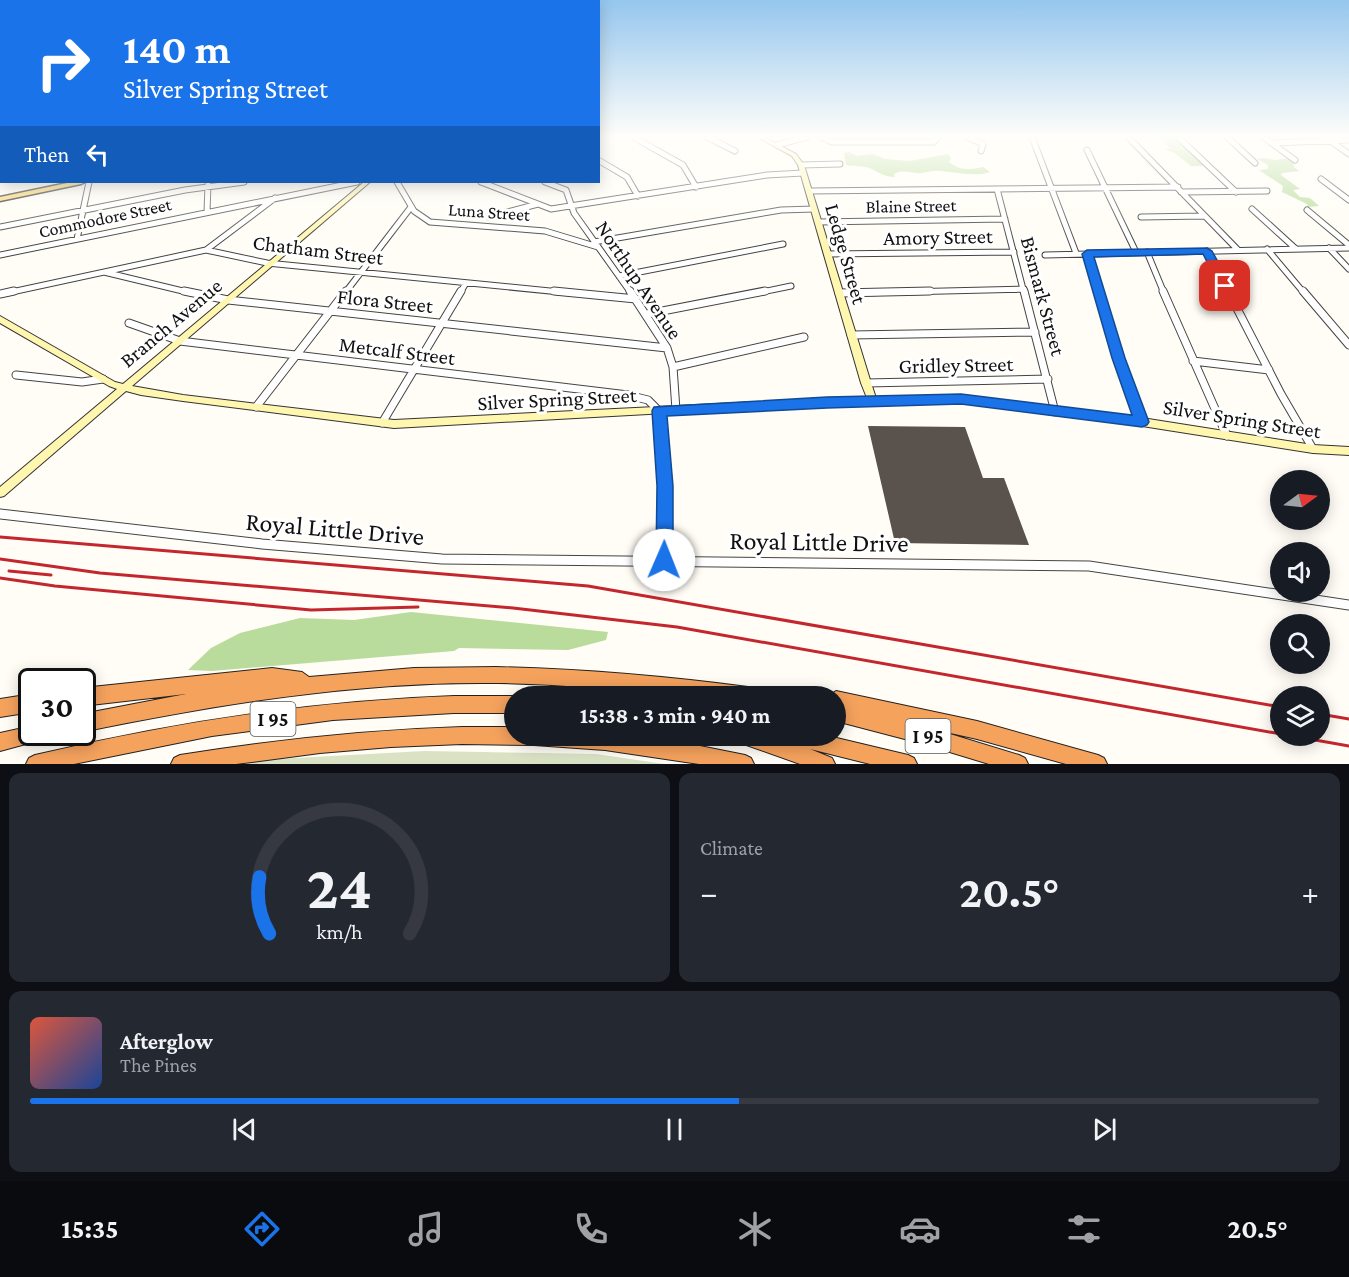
<!DOCTYPE html>
<meta charset="utf-8">
<style>
body{margin:0;font-family:"Crimson Pro",serif;background:#242831;color:#f1f3f6;height:100vh;display:flex;flex-direction:column;font-size:22px;white-space:nowrap}
*{box-sizing:border-box;margin:0}
p{font-size:20px;color:#9ea1a6}
.icon{flex:none;width:33px;height:33px;fill:none;stroke:currentColor;stroke-width:2;stroke-linecap:round;stroke-linejoin:round}
.map{position:relative;height:764px;overflow:hidden}
.sheet{display:flex;flex-direction:column;gap:9px;padding:9px;background:#0d0f14;flex:1}
.sheet>*{flex:none}
.banner{position:absolute;left:0px;top:0px;width:600px;height:183px;box-shadow:0 3px 15px #0003;background:#1a73e8;color:#fff;overflow:hidden}
.needle{width:39px;rotate:75deg}
.fabs{position:absolute;left:1270px;top:470px;display:grid;gap:12px}
.fabs a{display:grid;place-items:center;width:60px;height:60px;border-radius:50%;background:#171b24;box-shadow:0 3px 15px #0003;font-size:30px}
.speed{position:absolute;left:18px;top:668px;display:flex;gap:12px;font-size:30px;font-weight:700;text-align:center}
.speed>*{display:grid;place-content:center;width:78px;height:78px;border-radius:50%;background:#171b24;box-shadow:0 3px 15px #0003;line-height:1}
.speed .limit{border:3px solid #111;border-radius:9px;background:#fff;color:#111}
.pin{position:absolute;display:grid;place-items:center;width:51px;height:51px;color:#fff;margin:-26px;border-radius:12px;box-shadow:0 3px 9px #0006}
.me{position:absolute;width:66px;margin:-33px;rotate:1deg;stroke-linejoin:round;filter:drop-shadow(0 0 4px #0008)}
.turn{display:flex;align-items:center;gap:21px;height:126px;padding:0 24px;font-size:27px}
.turn .icon{width:78px;height:78px;stroke-width:2.5}
.turn b{display:block;font-size:42px;line-height:51px}
.then{display:flex;align-items:center;height:57px;padding:0 24px;background:#0003;gap:12px;font-size:22px}
.big{font-size:45px;font-weight:700;line-height:1.1}
.sheet .tile{flex:1;display:flex;flex-direction:column;justify-content:center;gap:9px;min-width:0;padding:0 21px;border-radius:12px;background:#242831}
.sheet .dial{align-items:center;gap:0}
.dial svg{height:156px;overflow:visible;fill:none;stroke:#363941;stroke-width:7;stroke-linecap:round;text-anchor:middle}
.dial text{fill:#f1f3f6;stroke:none}
.song{display:flex;align-items:center;gap:18px}
.cover{width:72px;height:72px;border-radius:9px;background:linear-gradient(135deg,hsl(10 70% 55%),hsl(220 70% 35%))}
.played{height:6px;border-radius:3px;background:linear-gradient(90deg,#1a73e8 55%,#363941 55%)}
.keys{display:flex;justify-content:space-around;direction:ltr}
.heat{display:flex;justify-content:space-between;align-items:center;font-size:33px;direction:ltr}
.sheet .tiles{flex:1;display:grid;gap:9px;grid-template-columns:1fr 1fr}
.tile:last-child{grid-column:span 2}
.trip{position:absolute;left:504px;top:686px;width:342px;height:60px;border-radius:30px;background:#171b24;box-shadow:0 3px 15px #0003;font-weight:700;line-height:60px;text-align:center}
.tab-bar{display:flex;height:96px;justify-content:space-around;align-items:center;background:#090b0e;color:#9ea1a6}
.tab-bar .icon{width:42px;height:42px}
.tab-bar .on{color:#1a73e8}
.tab-bar b{font-size:27px;color:#f1f3f6}
.map>svg:first-child{display:block}
</style>
<div class="map">
<svg width="1349" height="764" viewBox="0 0 1349 764">
<rect width="100%" height="100%" fill="#fffdf5"/>
<path fill="#b9dc9c" d="M1160 137H1178L1205 162 1202 166H1191L1175 153 1165 150 1170 148Z
M849 152 857 156 873 154 885 159 910 161 948 154 951 158 949 162C960 171 970 170 983 167L990 172C977 177 954 172 940 171 932 170 923 174 916 173 908 172 902 170 894 174L895 177C886 177 879 173 872 169 865 165 854 167 846 165L844 153Z
M1264 158 1275 160 1290 158 1293 160 1294 167 1299 171 1282 173 1281 175 1300 189 1293 190 1300 197 1310 198 1319 206 1308 207 1307 204 1282 192 1283 186 1259 170 1268 169V165L1257 159Z
M411 612 608 632 606 640 568 650 459 648 454 651 212 671 188 670 211 648 240 633 300 618 354 620Z"/>
<path fill="#d9e3c4" d="M424 751 596 754 664 764H238L259 760Z"/>
<path fill="#5a524d" d="M868 426 965 427 983 478H1004L1029 545 895 543Z"/>
<g fill="none" stroke-linecap="round" stroke-linejoin="round">
<g stroke="#444" stroke-width="7">
<path id="street-far2" d="M633 137 683 165 696 187
M707 137 735 151
M821 137 832 142H934L938 137
M967 137 983 144 981 151
M1032 137 1076 253
M1128 137 1238 250
M1178 137 1236 192
M1227 137 1255 163
M1263 137 1295 160
M1329 140 1349 154
M1272 143 1349 140
M777 145 807 137
M1087 150 1136 252
M598 160 627 177 638 196
M801 165 840 164
M1321 179 1349 200
M397 182 414 211 430 222 545 231 598 247
M481 182 551 209 767 175 803 173
M545 182 566 190 574 213 631 293
M997 189 1024 293
M809 191 1178 187
M1181 192 1267 191
M1252 209 1295 248
M1307 210 1349 245
M207 212 208 184
M489 217 538 204
M1141 217 1204 216
M818 222 1005 219
M0 227 185 190 244 182
M77 239 89 182
M594 242 781 210 814 209
M1329 248 1349 269
M1267 249 1304 293
M206 250 275 198
M1207 251 1228 293
M1147 252 1164 293
M827 254 1014 252
M1087 254 1099 293
M0 255 357 182
M1045 255 1349 248
M104 272 191 293
M619 276 783 244
M7 293 206 250 267 263 570 293
M345 293 411 207
M460 293 466 283
M757 293 791 286
M861 293 1024 289"/>
</g>
<g stroke="#444" stroke-width="9">
<path id="street-far1" d="M184 291 228 300 667 348
M554 291 636 299
M630 291 667 348 673 367 676 410
M1024 291 1055 412
M1098 291 1142 422
M1163 291 1227 436
M1228 291 1281 394 1313 449
M1303 291 1349 345
M839 293 930 291
M0 294 14 291
M647 314 765 291
M129 323 180 341 628 395 648 400 659 411 665 496
M851 335 1035 332
M1193 361 1269 370
M673 367 804 337
M16 375 82 382 103 379
M866 383 1048 379
M256 407 346 291
M382 423 461 291"/>
</g>
<g stroke="#444" stroke-width="11">
<path id="street" d="M0 514 262 544 442 559 1089 566 1349 605
M664 560 665 495"/>
</g>
<g stroke="#333" stroke-width="2">
<path id="secondary" d="M757 137H764L796 154 804 165 871 383 876 398 961 396 1142 418 1313 445 1349 447V455L1313 453 1142 426 961 402 757 408 394 428 183 401 141 395 126 391 4 496 0 497V487L117 389 109 386 0 323V316L115 382 123 384 364 182H370L132 386 183 395 394 420 757 402 867 398 861 383 798 165 792 156Z"/>
</g>
<g stroke="#222" stroke-width="3">
<path id="primary" d="M72 182H85L81 184 0 201V197Z"/>
</g>
<g stroke="#222" stroke-width="2">
<path id="highway" d="M0 141H2L0 146Z
M496 667C581 669 664 676 748 687L754 690 757 696C733 696 708 698 684 696 622 690 560 684 498 683 358 681 219 704 82 732V714L186 694 82 706V688L272 668 302 672 309 677 414 668Z
M836 691 977 721 1098 755 1104 758 1107 764H1066L977 739 937 730 1019 755 1025 758 1028 764H989L920 743 836 721V696H829Z
M32 694V712L0 717V699Z
M454 696H514V713H454L333 720 212 736 74 764H26L29 758 35 755C175 722 310 701 454 696Z
M32 726V732H51L48 738 0 751V733Z
M462 727H514V735H626L675 741 745 755 751 758 754 764H699L605 750 534 745 462 744 391 747 320 753 236 764H171L174 758 180 755C274 740 367 730 462 727Z
M732 735H767L780 739 778 735H824L908 755 914 758 917 764H870L810 749 832 758 835 764H800L735 741Z"/>
</g>
<use href="#street-far2" stroke="#fff" stroke-width="5"/>
<use href="#street-far1" stroke="#fff" stroke-width="7"/>
<use href="#street" stroke="#fff" stroke-width="9"/>
<use href="#secondary" fill="#fff6b0" fill-rule="evenodd"/>
<use href="#primary" fill="#f9d66b" fill-rule="evenodd"/>
<use href="#highway" fill="#f5a25d" fill-rule="evenodd"/>
<path stroke="#c4262e" stroke-width="3" d="M0 537 588 586 1281 707
M0 559 100 573 513 608 677 627 1281 734
M9 571 51 575
M0 578 55 586 311 610 418 607
M1320 714 1349 719
M1287 735 1349 746"/>
</g>
<linearGradient id="sky" x2="0" y2="1"><stop stop-color="#95c6ee"/><stop offset="0.56" stop-color="#fffefa"/><stop offset="1" stop-color="#fffefa" stop-opacity="0"/></linearGradient>
<rect width="1349" height="244" fill="url(#sky)"/>
<path fill="#1a73e8" stroke="#114b97" stroke-width="1.5" d="M1207 248 1212 251 1231 286 1229 289H1221L1203 254 1094 257 1125 358 1149 422 1147 425 1142 427 961 404 827 408 667 416 673 486V560L670 566 664 568 658 566 656 560 657 486 652 411 654 407 827 397 961 394 1132 415 1112 358 1082 254 1087 250Z"/>
<g text-anchor="middle" dominant-baseline="central" stroke-width="6" stroke-linejoin="round" paint-order="stroke">
<g font-size="18" fill="#111" stroke="#fff">
<text transform="translate(911 206) rotate(-1)">Blaine Street</text>
<text transform="translate(489 212) rotate(4)">Luna Street</text>
<text transform="translate(105 218) rotate(-12)">Commodore Street</text>
</g>
<g fill="#fff" stroke="#585858" stroke-width="1.5">
<rect x="250.5" y="702" width="45" height="34" rx="4.5"/>
<rect x="905.5" y="719" width="45" height="34" rx="4.5"/>
</g>
<g font-size="20" font-weight="bold" fill="#111">
<text x="273" y="719">I 95</text>
<text x="928" y="736">I 95</text>
</g>
<g font-size="21" fill="#111" stroke="#fff">
<text transform="translate(938 237) rotate(-1)">Amory Street</text>
<text transform="translate(318 250) rotate(7)">Chatham Street</text>
<text transform="translate(846 254) rotate(74)">Ledge Street</text>
<text transform="translate(639 280) rotate(56)">Northup Avenue</text>
<text transform="translate(1043 296) rotate(75)">Bismark Street</text>
<text transform="translate(385 301) rotate(6)">Flora Street</text>
<text transform="translate(171 323) rotate(-40)">Branch Avenue</text>
<text transform="translate(397 351) rotate(7)">Metcalf Street</text>
<text transform="translate(956 365) rotate(-1)">Gridley Street</text>
<text transform="translate(557 399) rotate(-3)">Silver Spring Street</text>
<text transform="translate(1242 419) rotate(9)">Silver Spring Street</text>
</g>
<g font-size="26" fill="#111" stroke="#fff">
<text transform="translate(335 529) rotate(5)">Royal Little Drive</text>
<text transform="translate(819 542) rotate(1)">Royal Little Drive</text>
</g>
</g>
</svg>
<div class="fabs">
<a><svg class="needle" viewBox="-14 -14 28 28"><path d="M0-13l5 13h-10z" fill="#e53935"/><path d="M0 13l5-13h-10z" fill="#9ea1a6"/></svg></a>
<a><svg class="icon" aria-label="sound" viewBox="0 0 24 24"><path d="M4 9h4l5-4v14l-5-4H4zM17 9q2 3 0 6"/></svg></a>
<a><svg class="icon" aria-label="search" viewBox="0 0 24 24"><circle cx="10" cy="10" r="6"/><path d="M15 15l6 6"/></svg></a>
<a><svg class="icon" aria-label="layers" viewBox="0 0 24 24"><path d="M12 4l9 5-9 5-9-5zM3 14l9 5 9-5"/></svg></a>
</div>
<div class="speed"><div class="limit">30</div></div>
<div class="pin" style="left:1225px;top:286px;background:#d93025"><svg class="icon" aria-label="arrive" viewBox="0 0 24 24"><path d="M6 21V4h12l-3 4 3 4H6"/></svg></div>
<svg class="me" style="left:664px;top:560px" viewBox="-20 -20 40 40"><circle r="19" fill="#fff"/><path d="M0-13L10 11 0 6-10 11z" fill="#1a73e8"/></svg>
<div class="trip">15:38 · 3 min · 940 m</div>
<div class="banner">
<div class="turn"><svg class="icon" aria-label="right" viewBox="0 0 24 24"><path d="M7 20v-9h11M14 6l5 5-5 5"/></svg><div><b>140 m</b>Silver Spring Street</div></div>
<div class="then">Then<svg class="icon" aria-label="left" viewBox="0 0 24 24"><path d="M17 20v-9H6M10 6l-5 5 5 5"/></svg></div>
</div>
</div>
<section class="sheet">
<div class="tiles">
<div class="tile dial"><svg viewBox="0 0 100 80">
<path d="M14 69A42 42 0 1 1 86 69"/>
<path d="M14 69A42 42 0 0 1 9 40" stroke="#1a73e8"/>
<text x="50" y="56" font-size="32" font-weight="700">24</text>
<text x="50" y="72" font-size="11">km/h</text>
</svg></div>
<div class="tile"><p>Climate</p>
<div class="heat"><a>−</a><b class="big">20.5°</b><a>+</a></div>
</div>
<div class="tile">
<div class="song"><i class="cover"></i><div><b>Afterglow</b><p>The Pines</p></div></div>
<div class="played"></div>
<div class="keys"><svg class="icon" aria-label="previous" viewBox="0 0 24 24"><path d="M18 5L8 12l10 7zM5 5v14"/></svg><svg class="icon" aria-label="pause" viewBox="0 0 24 24"><path d="M8 5v14M16 5v14"/></svg><svg class="icon" aria-label="next" viewBox="0 0 24 24"><path d="M6 5l10 7-10 7zM19 5v14"/></svg></div>
</div>
</div>
</section>
<nav class="tab-bar">
<b>15:35</b>
<svg class="icon on" aria-label="directions" viewBox="0 0 24 24"><path d="M12 3l9 9-9 9-9-9zM9 14v-3h6M13 9l2 2-2 2"/></svg>
<svg class="icon" aria-label="music" viewBox="0 0 24 24"><path d="M9 18V5l10-2v13"/><circle cx="6" cy="18" r="3"/><circle cx="16" cy="16" r="3"/></svg>
<svg class="icon" aria-label="phone" viewBox="0 0 24 24"><path d="M5 4h4l2 5-3 2q2 4 5 5l2-3 5 2v4C11 20 4 13 5 4z"/></svg>
<svg class="icon" aria-label="climate" viewBox="0 0 24 24"><path d="M12 3v18M4 7l16 10M4 17L20 7"/></svg>
<svg class="icon" aria-label="car" viewBox="0 0 24 24"><path d="M5 17H2v-5l4-1 3-4h7l3 4 3 1v5h-3M9 17h6M6 11h13"/><circle cx="7" cy="17" r="2"/><circle cx="17" cy="17" r="2"/></svg>
<svg class="icon" aria-label="filters" viewBox="0 0 24 24"><path d="M4 7h16M4 17h16"/><circle cx="9" cy="7" r="2"/><circle cx="15" cy="17" r="2"/></svg>
<b>20.5°</b>
</nav>
